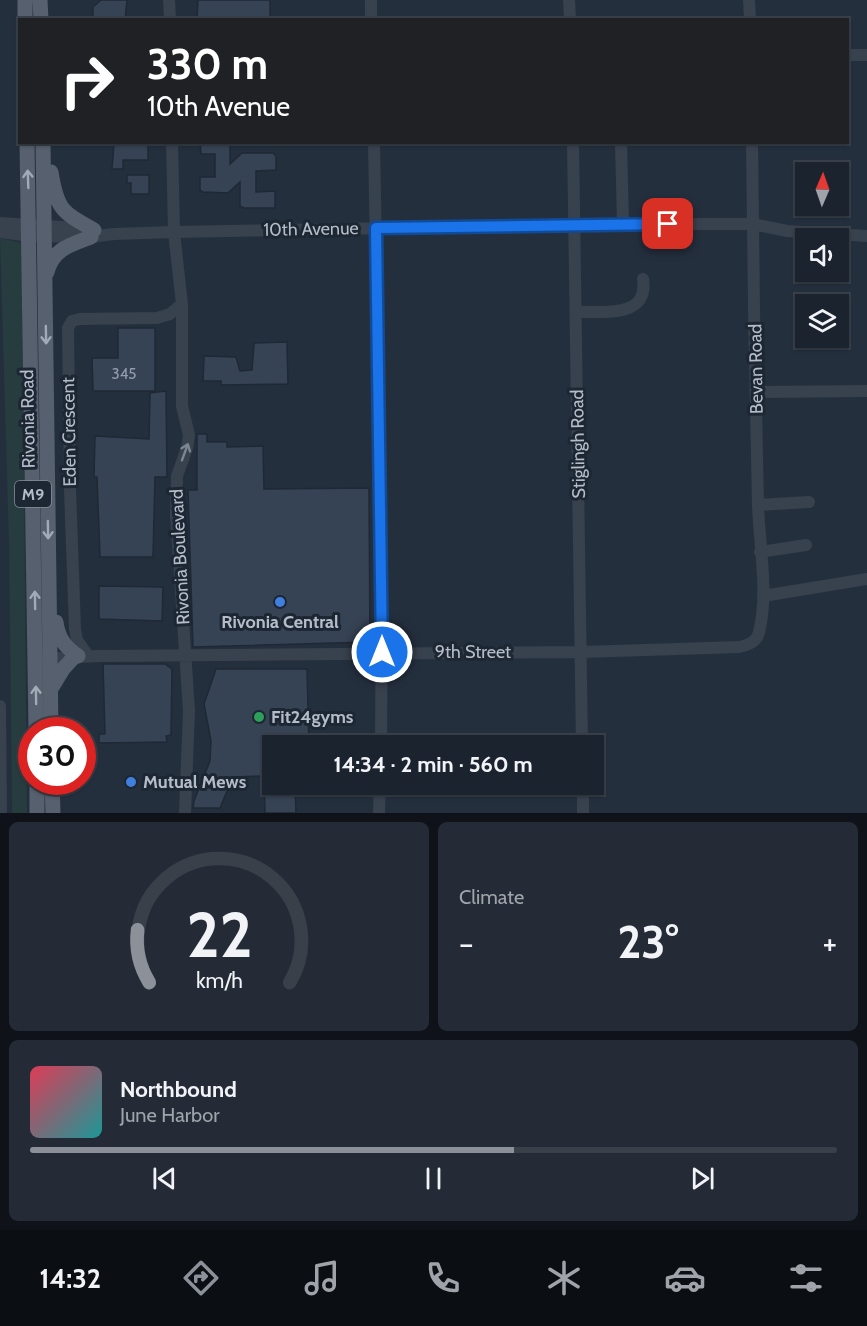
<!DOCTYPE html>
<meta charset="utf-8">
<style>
body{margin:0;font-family:Cabin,sans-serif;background:#242b36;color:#f1f3f6;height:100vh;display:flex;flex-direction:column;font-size:22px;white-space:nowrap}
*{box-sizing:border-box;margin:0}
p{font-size:20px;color:#a0a4aa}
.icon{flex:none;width:33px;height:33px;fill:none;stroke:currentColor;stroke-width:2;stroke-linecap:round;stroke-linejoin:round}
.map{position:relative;height:813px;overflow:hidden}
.sheet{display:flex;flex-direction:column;gap:9px;padding:9px;background:#0f1319;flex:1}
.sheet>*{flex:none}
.hud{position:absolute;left:18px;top:18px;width:831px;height:126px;border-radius:0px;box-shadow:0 2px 4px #0004,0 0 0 2px #39404a;background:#202124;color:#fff;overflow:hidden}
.needle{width:39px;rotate:2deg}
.fabs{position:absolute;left:795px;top:162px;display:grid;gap:12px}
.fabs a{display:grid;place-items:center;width:54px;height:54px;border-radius:0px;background:#1b232e;box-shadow:0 2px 4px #0004,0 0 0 2px #39404a;font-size:30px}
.speed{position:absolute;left:18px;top:717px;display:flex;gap:12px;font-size:30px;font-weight:700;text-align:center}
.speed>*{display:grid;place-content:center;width:78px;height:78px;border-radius:50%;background:#1b232e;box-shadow:0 2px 4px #0004,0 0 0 2px #39404a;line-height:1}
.speed .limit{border:9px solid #d22;background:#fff;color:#111}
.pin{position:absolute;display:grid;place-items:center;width:51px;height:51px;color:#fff;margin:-26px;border-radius:12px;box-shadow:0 3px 9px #0006}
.me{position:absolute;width:66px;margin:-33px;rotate:0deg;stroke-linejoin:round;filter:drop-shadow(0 0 4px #0008)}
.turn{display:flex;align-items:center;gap:21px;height:126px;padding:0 30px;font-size:27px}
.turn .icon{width:78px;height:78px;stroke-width:2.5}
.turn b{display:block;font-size:42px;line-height:51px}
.big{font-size:45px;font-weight:700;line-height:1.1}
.sheet .tile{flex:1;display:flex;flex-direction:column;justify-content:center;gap:9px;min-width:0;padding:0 21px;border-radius:9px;background:#242b36}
.sheet .dial{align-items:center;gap:0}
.dial svg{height:156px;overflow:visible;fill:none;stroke:#39404a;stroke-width:7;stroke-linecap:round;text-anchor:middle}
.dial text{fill:#f1f3f6;stroke:none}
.song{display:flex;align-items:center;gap:18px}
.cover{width:72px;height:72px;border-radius:9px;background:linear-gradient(135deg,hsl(350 70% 55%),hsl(180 70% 35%))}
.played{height:6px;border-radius:3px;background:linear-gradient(90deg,#8c9099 60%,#39404a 60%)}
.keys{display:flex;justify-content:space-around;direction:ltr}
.heat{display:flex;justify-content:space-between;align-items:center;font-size:33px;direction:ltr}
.sheet .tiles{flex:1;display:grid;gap:9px;grid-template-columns:1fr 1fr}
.tile:last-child{grid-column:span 2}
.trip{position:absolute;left:262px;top:735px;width:342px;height:60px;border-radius:0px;background:#1b232e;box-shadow:0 2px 4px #0004,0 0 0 2px #39404a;font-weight:700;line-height:60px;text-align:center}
.tab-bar{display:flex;height:96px;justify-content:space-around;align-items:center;background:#0b0e12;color:#a0a4aa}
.tab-bar .icon{width:42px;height:42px}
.tab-bar .current{color:#8c9099}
.tab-bar b{font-size:27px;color:#f1f3f6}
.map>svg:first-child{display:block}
</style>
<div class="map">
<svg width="867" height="813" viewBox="0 0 867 813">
<rect width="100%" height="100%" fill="#242f3e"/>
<path fill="#263c3f" d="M0 238 22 243 27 813H12L9 542Z"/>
<path fill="#364354" stroke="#1f2835" stroke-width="1.5" d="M101 0H127L125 20H93V7Z
M198 0H270V20H197Z
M200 142H230V164L242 153H273L276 156V170L256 171V192L275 191V208H244L240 206V182L228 193 203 192 200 190V177H215V154H201Z
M114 144H148V160H123V169H112Z
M127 175H149V194H131V183H127Z
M118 328H155V391H93L92 358H118Z
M287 342 288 384 221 385V381H203L204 356 236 357 240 371 252 370 254 343Z
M166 391 167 477H155L153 557H100L97 477H94L95 436 149 439 150 393Z
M197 434H207V442H227V447L263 446 264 489 369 488 370 642 193 647 188 490H197Z
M99 586 163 587 162 621 99 619Z
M103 664H165L172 669 171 735 166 736 167 742 99 743V734H105Z
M216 669H307L309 746H273V784H295L296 813H265L264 776 233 777 220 808H193L194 801 210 761 211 741 204 704Z"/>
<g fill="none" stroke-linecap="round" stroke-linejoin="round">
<path stroke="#38414e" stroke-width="12" d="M169 0 170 20
M371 0V20
M569 0 570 20
M749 0 750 20
M848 55H867
M172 142 174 232 182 304V406L189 435 187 448 177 476 176 515 189 711 185 813
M374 142 382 573 381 746
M573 142 582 746
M621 142 623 224
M0 223 93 229
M0 232 30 236 91 237 114 234 174 232 623 224H753L787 231 867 236
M576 312C602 311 649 319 643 279
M756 392 867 391
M758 505 809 502
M760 552 806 545
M763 596 867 579
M88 656 77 640 75 629 70 489 68 328 72 321 80 319 157 318 170 314 182 304
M42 659 98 656 582 652 739 647C748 645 757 642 759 632 769 593 759 544 758 504 755 383 753 263 752 142
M0 706 1 813
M583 784V813
M379 813 380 784"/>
<path stroke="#56606e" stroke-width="15" d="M25 0V20
M40 0 41 20
M27 142 36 730
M43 142 51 730
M51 172C57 210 62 212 94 230
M47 272C53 249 70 245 91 237
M56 622C58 638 65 647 78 656
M52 687 63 669 75 656
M37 782V813
M52 782 53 813"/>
</g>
<defs><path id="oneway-shaft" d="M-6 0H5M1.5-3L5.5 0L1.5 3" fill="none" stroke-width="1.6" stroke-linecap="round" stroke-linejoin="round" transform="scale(1.5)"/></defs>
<g stroke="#a1aab7">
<use href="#oneway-shaft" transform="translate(28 179) rotate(-92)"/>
<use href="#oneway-shaft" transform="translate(46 335) rotate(89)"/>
<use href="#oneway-shaft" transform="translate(48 530) rotate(89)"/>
<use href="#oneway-shaft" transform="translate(35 600) rotate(-91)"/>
<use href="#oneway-shaft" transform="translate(36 695) rotate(-91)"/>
</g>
<use stroke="#7c8592" href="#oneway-shaft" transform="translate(185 452) rotate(-70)"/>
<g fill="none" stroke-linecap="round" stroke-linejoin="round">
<g stroke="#114b97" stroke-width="15">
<path id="route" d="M382 652 376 228 668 224"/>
</g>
<use href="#route" stroke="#1a73e8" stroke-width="10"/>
</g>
<g fill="#3f7fe0" stroke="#1d2633" stroke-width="2">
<circle cx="280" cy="602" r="6"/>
<circle cx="131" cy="782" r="6"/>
</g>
<circle fill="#2e9e5b" stroke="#1d2633" stroke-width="2" cx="259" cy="717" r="6"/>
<g text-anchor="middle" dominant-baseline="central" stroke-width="6" stroke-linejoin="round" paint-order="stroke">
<g font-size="15" fill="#929caa">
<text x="124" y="374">345</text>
</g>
<rect fill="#1d2633" stroke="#878f9c" stroke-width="1.5" x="15" y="481" width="36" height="26" rx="4.5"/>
<g font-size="16" font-weight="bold" fill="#b4bcc9">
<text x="33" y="494">M9</text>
</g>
<g font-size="18" fill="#b4bcc9" stroke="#1d2633">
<text transform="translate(311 229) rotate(-1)">10th Avenue</text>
<text transform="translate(756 369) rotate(-91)">Bevan Road</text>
<text transform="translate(28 419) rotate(-91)">Rivonia Road</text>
<text transform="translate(69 432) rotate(-91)">Eden Crescent</text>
<text transform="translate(578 444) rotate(-91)">Stiglingh Road</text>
<text transform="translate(180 557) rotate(-93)">Rivonia Boulevard</text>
<text x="473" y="652">9th Street</text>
</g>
<g font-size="18" font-weight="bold" fill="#b4bcc9" stroke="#1d2633" text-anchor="start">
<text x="280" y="622" text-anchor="middle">Rivonia Central</text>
<text x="271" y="717">Fit24gyms</text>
<text x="143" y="782">Mutual Mews</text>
</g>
</g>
</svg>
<div class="fabs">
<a><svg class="needle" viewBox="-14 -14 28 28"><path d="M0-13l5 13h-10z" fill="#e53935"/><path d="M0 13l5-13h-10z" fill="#a0a4aa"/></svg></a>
<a><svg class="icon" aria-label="sound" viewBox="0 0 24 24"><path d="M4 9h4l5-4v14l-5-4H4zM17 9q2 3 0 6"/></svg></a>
<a><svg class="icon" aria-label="layers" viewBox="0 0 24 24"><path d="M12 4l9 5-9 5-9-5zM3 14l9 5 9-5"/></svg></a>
</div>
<div class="speed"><div class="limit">30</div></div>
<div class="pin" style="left:668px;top:224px;background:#d93025"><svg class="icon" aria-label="arrive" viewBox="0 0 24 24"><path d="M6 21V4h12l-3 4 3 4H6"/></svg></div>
<svg class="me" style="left:382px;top:652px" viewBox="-20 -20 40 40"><circle r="17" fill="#1a73e8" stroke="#fff" stroke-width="3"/><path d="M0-11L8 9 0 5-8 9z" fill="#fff"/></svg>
<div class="trip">14:34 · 2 min · 560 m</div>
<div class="hud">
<div class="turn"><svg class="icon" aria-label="right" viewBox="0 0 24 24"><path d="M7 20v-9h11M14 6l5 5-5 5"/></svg><div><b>330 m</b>10th Avenue</div></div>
</div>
</div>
<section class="sheet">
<div class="tiles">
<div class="tile dial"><svg viewBox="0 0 100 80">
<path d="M14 69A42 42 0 1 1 86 69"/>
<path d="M14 69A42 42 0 0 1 8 42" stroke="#8c9099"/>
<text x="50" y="56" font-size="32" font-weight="700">22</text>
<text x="50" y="72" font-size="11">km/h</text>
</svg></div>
<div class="tile"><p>Climate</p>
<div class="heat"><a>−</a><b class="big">23°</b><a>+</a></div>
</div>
<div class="tile">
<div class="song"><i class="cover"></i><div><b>Northbound</b><p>June Harbor</p></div></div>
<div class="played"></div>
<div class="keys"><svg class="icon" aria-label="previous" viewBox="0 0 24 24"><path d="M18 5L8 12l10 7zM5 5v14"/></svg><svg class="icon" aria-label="pause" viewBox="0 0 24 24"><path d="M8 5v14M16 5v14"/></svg><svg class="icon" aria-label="next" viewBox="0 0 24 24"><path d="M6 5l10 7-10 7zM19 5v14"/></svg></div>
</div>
</div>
</section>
<nav class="tab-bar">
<b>14:32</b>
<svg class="icon current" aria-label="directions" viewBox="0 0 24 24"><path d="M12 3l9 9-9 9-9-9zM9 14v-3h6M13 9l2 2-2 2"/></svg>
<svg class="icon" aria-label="music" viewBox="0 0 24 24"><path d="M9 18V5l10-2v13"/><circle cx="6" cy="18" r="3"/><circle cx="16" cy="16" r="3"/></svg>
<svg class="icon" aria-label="phone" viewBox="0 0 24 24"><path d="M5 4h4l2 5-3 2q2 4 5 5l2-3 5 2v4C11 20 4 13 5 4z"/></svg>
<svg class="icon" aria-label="climate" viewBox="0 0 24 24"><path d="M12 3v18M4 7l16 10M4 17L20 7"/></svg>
<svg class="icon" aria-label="car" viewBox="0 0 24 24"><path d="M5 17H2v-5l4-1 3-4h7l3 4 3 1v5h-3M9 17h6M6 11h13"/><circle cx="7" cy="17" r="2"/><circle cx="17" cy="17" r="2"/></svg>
<svg class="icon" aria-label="filters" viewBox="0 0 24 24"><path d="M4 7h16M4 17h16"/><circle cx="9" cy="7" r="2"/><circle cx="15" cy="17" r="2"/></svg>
</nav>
